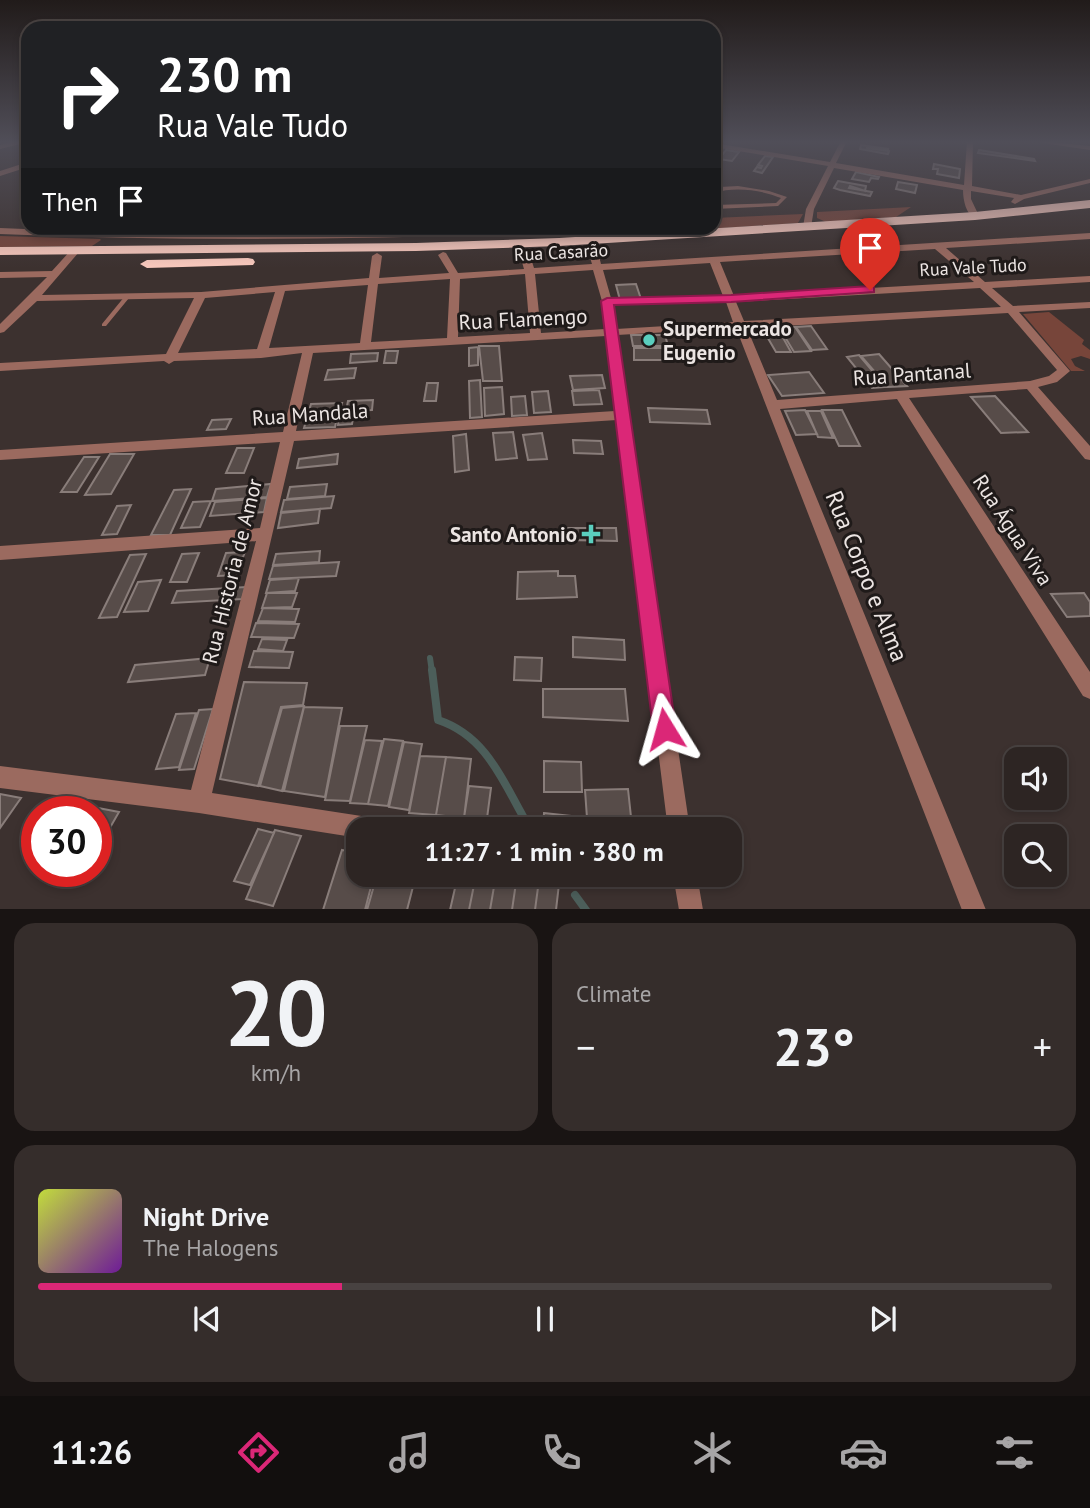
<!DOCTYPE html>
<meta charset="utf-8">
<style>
body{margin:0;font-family:"PT Sans",sans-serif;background:#352d2b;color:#f1f3f6;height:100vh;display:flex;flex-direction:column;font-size:26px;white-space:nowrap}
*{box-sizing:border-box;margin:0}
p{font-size:23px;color:#a7a5a6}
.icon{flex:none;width:38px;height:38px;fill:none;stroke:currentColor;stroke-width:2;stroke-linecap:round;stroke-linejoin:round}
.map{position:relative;height:909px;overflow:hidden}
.details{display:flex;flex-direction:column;gap:14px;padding:14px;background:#191413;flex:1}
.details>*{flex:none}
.hud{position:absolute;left:21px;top:21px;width:700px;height:214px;border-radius:21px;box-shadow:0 4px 10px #0003,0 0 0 2px #484241;background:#202124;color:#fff;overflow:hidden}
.tools{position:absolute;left:1004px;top:747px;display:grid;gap:14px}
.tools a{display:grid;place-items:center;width:63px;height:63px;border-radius:14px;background:#2d2523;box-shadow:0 4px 10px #0003,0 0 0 2px #484241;font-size:35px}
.speed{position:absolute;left:21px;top:796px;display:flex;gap:14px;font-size:35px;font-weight:700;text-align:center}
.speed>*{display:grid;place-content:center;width:91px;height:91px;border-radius:50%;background:#2d2523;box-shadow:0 4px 10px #0003,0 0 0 2px #484241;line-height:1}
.speed .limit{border:10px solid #d22;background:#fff;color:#111}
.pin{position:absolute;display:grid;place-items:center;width:60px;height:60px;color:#fff;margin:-72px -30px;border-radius:50% 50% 50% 0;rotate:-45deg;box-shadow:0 0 7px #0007}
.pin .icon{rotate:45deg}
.me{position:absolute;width:77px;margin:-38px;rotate:352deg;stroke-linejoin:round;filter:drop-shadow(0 0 5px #0008)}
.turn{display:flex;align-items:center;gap:24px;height:147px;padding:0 21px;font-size:32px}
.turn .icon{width:91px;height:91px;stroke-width:2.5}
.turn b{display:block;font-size:49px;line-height:60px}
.then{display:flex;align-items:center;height:66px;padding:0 21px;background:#0003;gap:14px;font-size:26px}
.big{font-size:52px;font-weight:800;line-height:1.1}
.details .tile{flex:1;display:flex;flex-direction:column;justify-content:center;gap:10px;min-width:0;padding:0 24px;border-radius:21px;background:#352d2b}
.details .dial{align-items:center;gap:0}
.dial b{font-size:91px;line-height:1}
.song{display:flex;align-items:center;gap:21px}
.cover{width:84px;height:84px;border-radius:10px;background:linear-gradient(135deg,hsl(70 70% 55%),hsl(280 70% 35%))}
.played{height:7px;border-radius:4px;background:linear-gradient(90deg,#db2777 30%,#484241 30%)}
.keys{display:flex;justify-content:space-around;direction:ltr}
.heat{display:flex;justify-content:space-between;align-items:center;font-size:38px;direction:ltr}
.details .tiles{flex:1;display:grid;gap:14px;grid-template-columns:1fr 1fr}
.tile:last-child{grid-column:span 2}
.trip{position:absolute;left:346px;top:817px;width:396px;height:70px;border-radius:21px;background:#2d2523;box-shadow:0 4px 10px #0003,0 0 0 2px #484241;font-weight:800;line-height:70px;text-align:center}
.dock{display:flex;height:112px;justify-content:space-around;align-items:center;background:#120f0e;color:#a7a5a6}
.dock .icon{width:49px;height:49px}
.dock .selected{color:#db2777}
.dock b{font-size:32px;color:#f1f3f6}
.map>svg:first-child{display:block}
</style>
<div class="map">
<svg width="1090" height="910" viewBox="0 0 1090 910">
<rect width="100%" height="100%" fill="#3c312f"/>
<path fill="#77453a" d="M911 207 896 217 826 222 817 218V212Z
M803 214 798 223 617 235 613 232 616 228H714V218Z
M0 236 100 239 101 240 92 246 0 247Z
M1049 312 1084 340 1082 344 1090 350V359L1081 356 1071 359 1075 366 1085 371H1071L1023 314Z"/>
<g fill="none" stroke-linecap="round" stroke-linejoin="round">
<path stroke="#4c5e5a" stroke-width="6" d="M430 658 432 672"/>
<path stroke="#4c5e5a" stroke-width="8" d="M432 670 438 720C490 737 505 788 531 830
M575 895 586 910"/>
</g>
<path fill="#574c49" stroke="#897d7a" stroke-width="2" d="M861 145 889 149 866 148 889 151 888 154 860 149Z
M726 150 739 152 732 161 719 159Z
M979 150 1034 159 1035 161 978 153Z
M765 156 773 157 762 173 754 171 757 167 761 168 762 166 758 165Z
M934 164 960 169 959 178 937 174 938 169H933Z
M856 172 879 177 878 179 871 178 869 182 852 179Z
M838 181 866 186 865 191 850 186 849 188 872 192 870 196 840 190 834 188Z
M898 182 917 185 915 193 896 189Z
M84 228H154L142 233Z
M636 284 641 299 620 300 616 285Z
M811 326 827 349 812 350 796 327Z
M777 327 791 352H776L762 328Z
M779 327H795L811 351 794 352Z
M631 335H665L668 346H633Z
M479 346H499L502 381H483Z
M478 347V365L469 366V348Z
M634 348H668L671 360H634Z
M386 351H398L396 363H384Z
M378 353 377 361 350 363 351 354Z
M879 354 907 386 888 387 861 356Z
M859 355 886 387 872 388 847 357Z
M356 368 354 378 325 380 328 370Z
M809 372 824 393 782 396 768 375Z
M602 375 605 388 573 390 570 376Z
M480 380 482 417 470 418 469 381Z
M427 383H438L436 401H424Z
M502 387 504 414 485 416 484 388Z
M599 390 602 404 574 405 572 391Z
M548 391 551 412 534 413 532 392Z
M525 396 527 415 512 416 511 397Z
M995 396 1028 432 1001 433 971 397Z
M373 400 372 410 346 411 348 401Z
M342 403 339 413 308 414 311 404Z
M648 408 707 410 710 424 650 422Z
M805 410 817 434 796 435 785 411Z
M822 410H842L860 446H839Z
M807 411H821L833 438 818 437Z
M354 412 352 424 338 425 340 413Z
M338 413 335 427 304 428 308 414Z
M231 419 226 429 207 430 212 420Z
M513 432 517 458 496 460 493 433Z
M542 433 547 459 528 460 523 435Z
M466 434 469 470 455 472 453 436Z
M573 440 601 441 603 454 574 453Z
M237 448H254L244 473H226Z
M110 454H134L111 494 85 495Z
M338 454 337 464 297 468 299 459Z
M84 457H99L77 492H61Z
M271 484 267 497 212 501 216 489Z
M327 484 325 496 287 499 290 487Z
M191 489 170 535H151L174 490Z
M334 496 331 508 281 512 284 500Z
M267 498 264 512 210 516 215 502Z
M211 501 200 527 181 528 193 502Z
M131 505 117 534 102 535 117 506Z
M320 509 318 523 278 528 281 513Z
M566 528H616L617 541 567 540Z
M320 551 319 562 273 565 276 554Z
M245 552 236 575 218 576 226 553Z
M199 553 187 582H170L182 554Z
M146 554 117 617 99 618 130 555Z
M339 562 336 576 269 579 273 566Z
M558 571V576H575L577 597 517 599 518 572Z
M299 578 295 591 266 593 270 580Z
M161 580 148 611 124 612 138 582Z
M246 587 242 599 172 603 177 591Z
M267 593H297L292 607 262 608Z
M1084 593 1090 602V616L1067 617 1051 594Z
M263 608 299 609 295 622 258 621Z
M256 623 299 624 294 638 251 637Z
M573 637 624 640 625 660 573 657Z
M262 639 287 640 283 651 258 649Z
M254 651 293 652 289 668 249 667Z
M515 657 542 658 541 681 514 680Z
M210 658 205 675 128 682 135 665Z
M244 682 307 683 303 705 281 707 258 786 220 779Z
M543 689H625L628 721 543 717Z
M304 706 282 791 260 786 282 708Z
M304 707 342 708 325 797 284 791Z
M213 709 194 769 179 770 199 710Z
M196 713 179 767 156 769 176 714Z
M340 726H367L350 801 325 800Z
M384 739 403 741 388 806 368 804Z
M365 740 382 741 368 804 350 803Z
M404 742 422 744 409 810 389 807Z
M420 756 446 757 436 815 409 813Z
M446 757 471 759 464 818 436 815Z
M544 761 581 762 582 792H544Z
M469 786 491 788 486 826 463 824Z
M628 789 631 817 587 818 585 790Z
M0 794 21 798 0 828Z
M58 799 78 803 73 812H50Z
M93 807 119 812 96 852V812H90Z
M544 813 607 820 606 830H543Z
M663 818 664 830H635L634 819Z
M258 829 274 833 250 885 234 881Z
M275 830 301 836 273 906 246 899Z
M342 850 359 853V875H374L365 910H323Z
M377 875H416L407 910H367Z
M458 875H476L469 910H450Z
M476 875H496L490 910H469Z
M496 875 517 876 512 910H490Z
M517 876 539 880 535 910H512Z
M539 880 559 884 556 910H535Z"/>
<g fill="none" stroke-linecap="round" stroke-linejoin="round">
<path fill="#9b6a5f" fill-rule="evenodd" d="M738 186 769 191 787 197 778 206 714 209V205L776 203 781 198C761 190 735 186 714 193V189L720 187Z
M191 228H198L168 238 165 236Z
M265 228H270L280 234 275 235Z
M127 295 129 296V298L106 326H102V324L125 296Z"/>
<path fill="#9b6a5f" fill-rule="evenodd" d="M16 141 28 142 0 149V145Z
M841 141H847L836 163 964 185 967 141H973L972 186 1021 195 1090 179V183L1024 199 1015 204 1011 202 1014 198 971 191V199L979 216 975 219C966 214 963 200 963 190L834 168 814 209 811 227 807 230 803 227 806 209 828 166 714 147V143L830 162Z
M1040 141 1090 146V150L1043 143Z
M28 162V167L0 176V171Z
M0 228 147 234 579 228 575 231C384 240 192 242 0 234Z
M1090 233V239L946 248 985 282 1090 276V282L992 288 1013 306 1090 302V308L1019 312 1070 371 1057 382 1038 387 1090 446V460L1085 459 1027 389 909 398 1090 672V699L1083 696 897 399 780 409 986 910H962L736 328 617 335 690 830H668L617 420 294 441 212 793 381 819 389 822 392 830H359V838L199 813 0 788V766L191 790 256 541 0 560V546L260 528 280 442 0 460V450L283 432 302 353 261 358 174 361 169 364 164 361 0 371V363L166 354 194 298 37 301 4 332 0 333V324L47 277 0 278V272L52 271 71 250 74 249 79 252 42 295 201 292 369 278 372 256 377 253 382 256 379 278 449 273 438 255 443 252 446 253 458 273 524 269 519 252 524 249 529 252 534 268 592 264 587 248 592 245 597 248 601 264ZM935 249 974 282 734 296 720 262ZM710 263 723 296 611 298 603 270ZM593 270 602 301 605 329 541 333 535 274ZM525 274 530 333 458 337 460 279ZM450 279 447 338 371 342 378 284ZM368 285 360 343 269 348 285 291ZM980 288 1001 307 744 321 736 302ZM275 292 257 349 178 353 205 298ZM726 302 733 322 616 329 613 304ZM1008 313 1057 370 1049 376 1030 381 777 400 747 328ZM606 336 615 411 296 431 313 353Z
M673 875H697L703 910H679Z"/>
<path fill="#f9c9bd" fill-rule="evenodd" d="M1090 200V208L975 220 559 246 416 251 0 255V247L416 243 559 238 975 212Z
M248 258 253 259 255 262 253 265 147 268 140 264 147 260Z"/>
</g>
<linearGradient id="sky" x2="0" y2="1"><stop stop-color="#211b1a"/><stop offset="0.53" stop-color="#504e58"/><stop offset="1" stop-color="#504e58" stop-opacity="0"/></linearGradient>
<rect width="1090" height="268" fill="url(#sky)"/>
<path fill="#db2777" stroke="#8e194d" stroke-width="2" d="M870 286 874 287V292L731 302 614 305 676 729 673 737 665 740 657 737 653 729 601 301 607 298 731 295Z"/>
<g fill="#5acebe" stroke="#1f1a19" stroke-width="2.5">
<circle cx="649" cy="340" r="7"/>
<path d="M587.5 523.5h7v7h7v7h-7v7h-7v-7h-7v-7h7z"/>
</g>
<g text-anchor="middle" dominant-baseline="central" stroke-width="6" stroke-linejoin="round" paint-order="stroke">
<g font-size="18" fill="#ece5e3" stroke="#1f1a19">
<text transform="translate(561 252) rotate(-3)">Rua Casarão</text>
<text transform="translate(973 267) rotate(-3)">Rua Vale Tudo</text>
</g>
<g font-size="21" fill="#ece5e3" stroke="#1f1a19">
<text transform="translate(523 319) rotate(-3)">Rua Flamengo</text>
<text transform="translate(912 374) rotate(-4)">Rua Pantanal</text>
<text transform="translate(310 414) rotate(-4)">Rua Mandala</text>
<text transform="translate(1013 530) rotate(57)">Rua Água Viva</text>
<text transform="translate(232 571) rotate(-76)">Rua Historia de Amor</text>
</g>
<g font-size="21" font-weight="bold" fill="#ece5e3" stroke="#1f1a19" text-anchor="start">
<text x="663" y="328">Supermercado<tspan x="663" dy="24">Eugenio</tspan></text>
<text x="577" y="534" text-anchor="end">Santo Antonio</text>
</g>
<g font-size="24" fill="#ece5e3" stroke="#1f1a19">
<text transform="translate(867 576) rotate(68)">Rua Corpo e Alma</text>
</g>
</g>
</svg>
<div class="tools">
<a><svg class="icon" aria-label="sound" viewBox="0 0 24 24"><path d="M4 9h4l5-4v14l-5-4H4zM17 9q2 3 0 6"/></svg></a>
<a><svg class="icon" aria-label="search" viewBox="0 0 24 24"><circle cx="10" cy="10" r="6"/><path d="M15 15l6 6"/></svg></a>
</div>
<div class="speed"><div class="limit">30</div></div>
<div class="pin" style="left:870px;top:290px;background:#d93025"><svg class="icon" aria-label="arrive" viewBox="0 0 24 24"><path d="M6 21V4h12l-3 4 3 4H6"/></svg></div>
<svg class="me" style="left:665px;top:729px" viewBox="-20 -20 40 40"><path d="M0-17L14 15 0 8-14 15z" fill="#db2777" stroke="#fff" stroke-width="4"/></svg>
<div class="trip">11:27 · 1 min · 380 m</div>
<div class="hud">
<div class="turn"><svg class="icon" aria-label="right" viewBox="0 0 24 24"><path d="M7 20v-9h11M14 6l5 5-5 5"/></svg><div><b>230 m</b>Rua Vale Tudo</div></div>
<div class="then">Then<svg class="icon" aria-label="arrive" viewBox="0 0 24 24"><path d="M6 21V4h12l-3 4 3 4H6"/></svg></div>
</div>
</div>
<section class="details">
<div class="tiles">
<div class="tile dial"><b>20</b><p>km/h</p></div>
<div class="tile"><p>Climate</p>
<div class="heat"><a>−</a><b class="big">23°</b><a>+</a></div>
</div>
<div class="tile">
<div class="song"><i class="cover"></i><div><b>Night Drive</b><p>The Halogens</p></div></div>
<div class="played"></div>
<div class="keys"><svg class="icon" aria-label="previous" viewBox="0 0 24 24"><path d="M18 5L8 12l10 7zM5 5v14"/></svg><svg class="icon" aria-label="pause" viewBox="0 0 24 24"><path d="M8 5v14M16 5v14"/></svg><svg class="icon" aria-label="next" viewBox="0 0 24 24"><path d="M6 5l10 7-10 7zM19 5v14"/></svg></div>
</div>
</div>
</section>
<nav class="dock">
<b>11:26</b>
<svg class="icon selected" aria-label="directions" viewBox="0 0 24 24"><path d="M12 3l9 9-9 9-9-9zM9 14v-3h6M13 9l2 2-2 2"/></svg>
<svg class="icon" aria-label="music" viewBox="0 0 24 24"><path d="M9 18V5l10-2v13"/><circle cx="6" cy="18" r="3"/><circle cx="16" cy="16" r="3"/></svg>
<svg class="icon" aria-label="phone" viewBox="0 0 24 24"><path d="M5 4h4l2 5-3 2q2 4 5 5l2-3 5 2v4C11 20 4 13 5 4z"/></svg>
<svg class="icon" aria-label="climate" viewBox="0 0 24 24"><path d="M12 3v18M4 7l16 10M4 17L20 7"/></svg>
<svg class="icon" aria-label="car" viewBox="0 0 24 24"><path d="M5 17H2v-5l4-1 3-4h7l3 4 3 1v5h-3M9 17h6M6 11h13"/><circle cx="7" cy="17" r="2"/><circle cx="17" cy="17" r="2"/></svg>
<svg class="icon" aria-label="filters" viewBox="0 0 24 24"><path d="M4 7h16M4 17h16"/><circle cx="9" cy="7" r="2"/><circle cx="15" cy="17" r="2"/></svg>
</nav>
